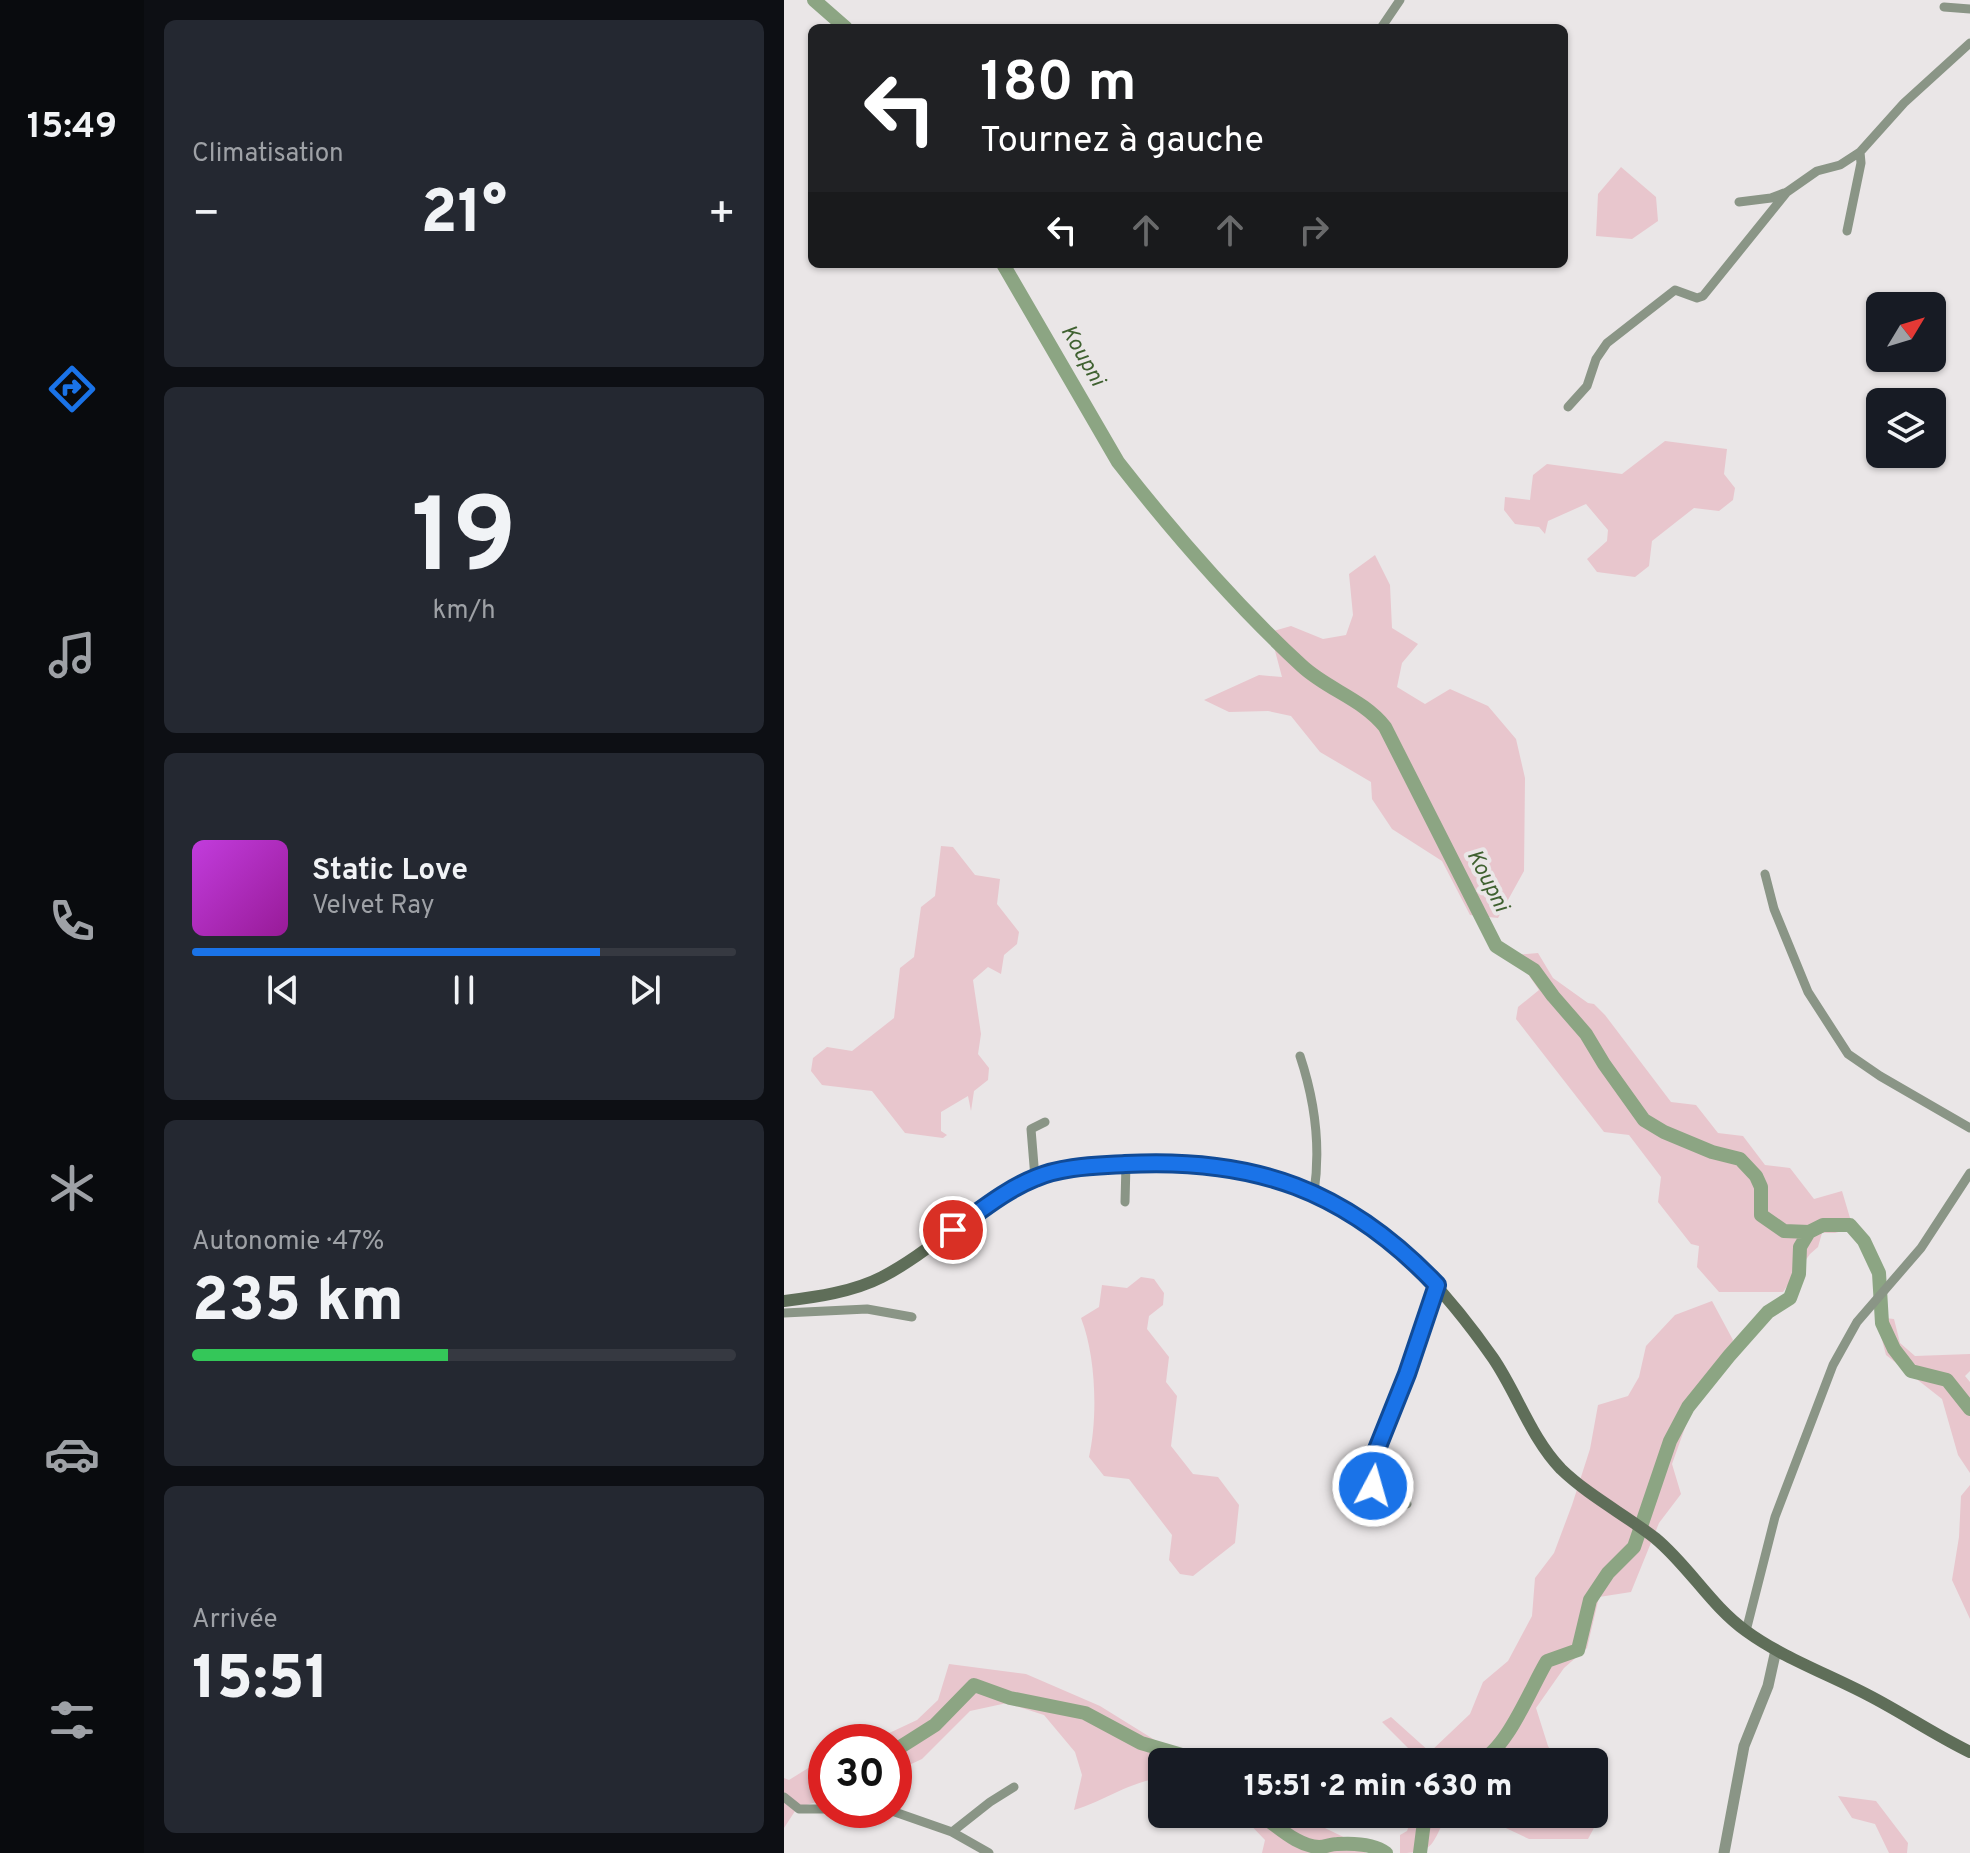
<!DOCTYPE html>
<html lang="fr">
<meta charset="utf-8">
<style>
body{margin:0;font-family:Overpass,sans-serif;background:#242831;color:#f1f3f6;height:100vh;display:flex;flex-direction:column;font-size:30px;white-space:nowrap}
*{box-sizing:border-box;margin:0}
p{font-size:26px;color:#9ea1a6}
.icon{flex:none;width:44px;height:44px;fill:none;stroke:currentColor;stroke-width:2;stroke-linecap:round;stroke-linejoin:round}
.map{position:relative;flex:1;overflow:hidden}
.panel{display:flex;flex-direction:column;gap:20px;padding:20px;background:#0d0f14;width:640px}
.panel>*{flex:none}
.guide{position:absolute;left:24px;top:24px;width:760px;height:244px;border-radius:12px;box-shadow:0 2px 6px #0004;background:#202124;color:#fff;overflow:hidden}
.needle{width:52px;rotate:52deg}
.fabs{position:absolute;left:1082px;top:292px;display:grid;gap:16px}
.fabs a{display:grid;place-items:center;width:80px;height:80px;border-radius:12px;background:#171b24;box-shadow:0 2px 6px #0004;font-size:40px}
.speed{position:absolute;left:24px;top:1724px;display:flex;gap:16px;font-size:40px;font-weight:700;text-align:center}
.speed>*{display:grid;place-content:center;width:104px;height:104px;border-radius:50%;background:#171b24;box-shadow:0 2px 6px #0004;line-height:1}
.speed .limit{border:12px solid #d22;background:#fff;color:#111}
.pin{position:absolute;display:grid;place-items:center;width:68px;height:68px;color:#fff;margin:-34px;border:4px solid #fff;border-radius:50%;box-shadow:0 2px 8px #0007}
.me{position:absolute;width:88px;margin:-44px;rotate:6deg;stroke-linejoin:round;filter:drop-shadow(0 0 6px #0008)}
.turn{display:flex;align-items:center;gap:28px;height:168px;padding:0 40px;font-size:36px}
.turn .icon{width:104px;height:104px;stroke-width:2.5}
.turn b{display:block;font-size:56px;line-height:68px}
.lanes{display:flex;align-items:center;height:76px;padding:0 40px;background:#0003;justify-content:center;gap:40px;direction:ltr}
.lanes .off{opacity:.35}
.big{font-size:60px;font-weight:800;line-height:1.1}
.panel .tile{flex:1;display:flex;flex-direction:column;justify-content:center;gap:12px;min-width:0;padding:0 28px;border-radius:12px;background:#242831}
.panel .dial{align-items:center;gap:0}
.dial b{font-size:104px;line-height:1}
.song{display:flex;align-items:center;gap:24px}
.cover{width:96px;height:96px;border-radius:12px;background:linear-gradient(135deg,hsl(290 70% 55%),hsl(300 70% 35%))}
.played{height:8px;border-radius:4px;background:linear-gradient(90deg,#1a73e8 75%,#363941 75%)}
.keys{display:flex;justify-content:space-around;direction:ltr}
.heat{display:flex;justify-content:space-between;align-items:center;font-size:44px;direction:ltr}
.charge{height:12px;border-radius:6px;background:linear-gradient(90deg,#34c759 47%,#363941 0)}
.trip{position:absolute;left:364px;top:1748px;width:460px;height:80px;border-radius:12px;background:#171b24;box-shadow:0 2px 6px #0004;font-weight:800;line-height:80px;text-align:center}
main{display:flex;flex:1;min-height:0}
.menu{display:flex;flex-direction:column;width:144px;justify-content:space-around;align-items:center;background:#090b0e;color:#9ea1a6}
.menu .icon{width:56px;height:56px}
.menu .on{color:#1a73e8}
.menu b{font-size:36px;color:#f1f3f6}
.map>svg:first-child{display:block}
</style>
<main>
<nav class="menu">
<b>15:49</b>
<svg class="icon on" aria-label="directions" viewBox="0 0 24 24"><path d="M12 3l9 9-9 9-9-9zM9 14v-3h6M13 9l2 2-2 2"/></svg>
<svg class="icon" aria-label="music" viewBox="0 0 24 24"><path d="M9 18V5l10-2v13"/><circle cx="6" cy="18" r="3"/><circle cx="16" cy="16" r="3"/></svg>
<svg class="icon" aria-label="phone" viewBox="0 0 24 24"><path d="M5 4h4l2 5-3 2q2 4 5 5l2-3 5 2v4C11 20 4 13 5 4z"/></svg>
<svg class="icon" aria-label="climate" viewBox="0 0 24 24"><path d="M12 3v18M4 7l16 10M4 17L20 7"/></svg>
<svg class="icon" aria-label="car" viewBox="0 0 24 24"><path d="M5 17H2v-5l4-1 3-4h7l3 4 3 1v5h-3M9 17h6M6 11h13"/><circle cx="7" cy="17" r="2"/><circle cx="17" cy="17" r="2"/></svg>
<svg class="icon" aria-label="filters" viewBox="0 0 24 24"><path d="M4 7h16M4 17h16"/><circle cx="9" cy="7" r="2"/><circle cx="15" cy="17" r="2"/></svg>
</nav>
<section class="panel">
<div class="tile"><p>Climatisation</p>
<div class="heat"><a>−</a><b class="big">21°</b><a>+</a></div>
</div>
<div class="tile dial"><b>19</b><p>km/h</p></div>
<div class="tile">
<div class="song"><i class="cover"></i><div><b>Static Love</b><p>Velvet Ray</p></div></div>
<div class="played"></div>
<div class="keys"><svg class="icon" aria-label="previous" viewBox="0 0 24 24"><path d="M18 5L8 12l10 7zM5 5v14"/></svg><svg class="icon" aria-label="pause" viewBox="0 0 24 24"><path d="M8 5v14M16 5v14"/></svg><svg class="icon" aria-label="next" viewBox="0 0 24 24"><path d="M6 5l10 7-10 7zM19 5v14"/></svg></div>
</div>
<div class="tile"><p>Autonomie · 47%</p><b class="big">235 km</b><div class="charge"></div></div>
<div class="tile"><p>Arrivée</p><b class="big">15:51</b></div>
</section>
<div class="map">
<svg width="1186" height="1853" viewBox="0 0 1186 1853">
<rect width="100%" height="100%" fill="#eae6e7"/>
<path fill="#e8c6cd" d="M837 167 872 197 874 221 848 239 812 236 814 194Z
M881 441 943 449 940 474 951 488 949 500 935 511 910 508 868 541 865 566 851 577 813 572 803 559 823 541 824 530 802 504 764 521 761 534 755 527 731 524 720 510 721 497 746 500 749 475 763 464 838 474Z
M591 555 606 585 608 628 634 644 618 663 613 687 641 704 666 689 704 706 732 739 741 778 740 871 714 918 686 915 658 861 608 829 588 799 587 782 536 752 507 716 484 711 445 712 420 700 475 675 498 677 486 632 507 626 539 639 562 635 569 615 565 574Z
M157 846 169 847 191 875 216 879 213 904 235 932 233 944 220 955 217 974 204 967 189 980 197 1034 194 1054 205 1068 204 1080 190 1091 187 1111 184 1096 157 1112V1131L163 1135 159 1138 121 1133 88 1091 38 1085 27 1071 29 1058 43 1047 68 1051 110 1018 116 968 130 957 137 907 151 896Z
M754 953 769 978 804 1003 810 1004 821 1015 887 1102 912 1105 934 1133 959 1136 981 1165 1006 1168 1030 1199 1058 1191 1069 1228 1051 1233H1038L1034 1247 1026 1254 999 1292H935L913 1267 915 1246 907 1244 874 1202 877 1177 845 1135 820 1132 732 1019 734 1007 755 990 731 955Z
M357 1277 370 1279 380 1293 379 1305 365 1316 363 1329 385 1357 382 1382 393 1396 387 1446 409 1474 434 1477 455 1505 451 1543 409 1576 396 1574 385 1560 388 1535 345 1479 320 1476 305 1457C314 1417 312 1356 297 1318L315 1307 318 1285 343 1288Z
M928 1301 949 1340 928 1386 908 1408 888 1464 897 1494 875 1523 847 1592 815 1597 803 1648 780 1668 752 1708 764 1746 774 1762H634L633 1757 598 1722 607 1717 646 1752 686 1714 699 1682 724 1661 748 1616 751 1578 770 1553 788 1505 806 1449 814 1405 844 1396 855 1377 862 1346 891 1315Z
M1092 1317 1110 1319 1116 1343 1131 1356 1186 1354V1371L1181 1376 1186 1382V1473L1174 1455 1158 1399 1102 1355Z
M1186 1485V1619L1168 1580 1175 1537 1177 1496Z
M165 1664 242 1674 316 1706 374 1742 445 1762H378V1778C347 1781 320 1801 290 1810L298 1775 291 1752 260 1715 223 1703 186 1711 138 1759 110 1772V1742H86L133 1720 154 1700Z
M42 1757V1799L13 1808 0 1828V1778L5 1780Z
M1054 1796 1092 1801 1124 1843 1123 1853H1105L1091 1824 1068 1818Z
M810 1805 818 1813 804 1839H745L692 1814H810Z
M456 1814H512L576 1845 582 1853H478L481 1840Z
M629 1814H664C647 1843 652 1853 616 1853V1835L623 1831Z"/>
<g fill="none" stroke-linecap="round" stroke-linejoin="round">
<path stroke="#8ca583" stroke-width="14" d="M30 0 62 28
M219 264 334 462C391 535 450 603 518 666 544 690 579 699 601 727L712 946 750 970 769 996 802 1034 820 1064 860 1120 880 1132 928 1152 956 1159 972 1176 977 1187V1215L1000 1231 1025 1232 1039 1225H1066L1080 1241 1095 1273 1098 1323 1110 1349 1127 1371 1163 1380 1186 1409
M110 1751 151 1725 190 1685 226 1698 301 1713 357 1743 408 1758 413 1762
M693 1762C722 1753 747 1687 763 1661L794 1650 806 1600 824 1573 850 1547 886 1441 904 1407 945 1356 984 1312 1006 1298 1015 1274 1016 1247 1025 1232
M475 1814C493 1825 512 1846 535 1847 541 1847 547 1844 553 1844 568 1843 590 1844 602 1853
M636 1853 641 1814"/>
<path stroke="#8a9586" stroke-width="9" d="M1160 7 1186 9
M597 28 616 0
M955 202 987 198 1000 193
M1063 231 1077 163 1076 152
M784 407 803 386 812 359 823 343 891 290 913 298 919 296 1003 192 1033 171 1056 165 1076 152 1120 103 1186 43
M981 874 990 909 1024 992 1064 1054 1096 1076 1186 1128
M516 1056C531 1101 537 1146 530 1193
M251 1178 247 1129 261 1122
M341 1202 342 1164
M0 1313 83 1309 128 1317
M623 1504 597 1494 589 1486 587 1464 623 1374 653 1285
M962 1631 991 1517 1049 1365 1073 1322 1137 1248 1186 1173
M0 1797 15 1809H42
M105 1810 168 1832 205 1853
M168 1832 206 1802 230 1787"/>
<path stroke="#8a9586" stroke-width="11" d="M940 1853 960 1746 984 1686 992 1650"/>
<path stroke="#5f6e59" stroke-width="12" d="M0 1301C32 1297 69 1292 98 1277 152 1249 195 1201 251 1178 270 1170 295 1167 315 1165 500 1148 604 1208 709 1358 733 1393 747 1438 777 1469 805 1496 840 1514 871 1538 905 1566 926 1605 962 1631 999 1658 1044 1674 1084 1695 1119 1713 1151 1735 1186 1752"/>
</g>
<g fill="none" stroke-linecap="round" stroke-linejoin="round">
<g stroke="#114b97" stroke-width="20">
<path id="route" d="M169 1230C195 1212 221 1190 251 1178 279 1166 312 1166 341 1164 470 1157 563 1190 653 1285L623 1374 587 1464 589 1486"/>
</g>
<use href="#route" stroke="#1a73e8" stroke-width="14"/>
</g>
<g text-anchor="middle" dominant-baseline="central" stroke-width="8" stroke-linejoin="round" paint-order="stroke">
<g font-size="22" font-style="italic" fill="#3f6130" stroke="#eae6e7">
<text transform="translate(298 356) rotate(60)">Koupni</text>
<text transform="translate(703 881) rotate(63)">Koupni</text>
</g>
</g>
</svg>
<div class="fabs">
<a><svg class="needle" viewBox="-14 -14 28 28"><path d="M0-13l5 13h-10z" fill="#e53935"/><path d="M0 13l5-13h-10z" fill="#9ea1a6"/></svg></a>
<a><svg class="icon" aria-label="layers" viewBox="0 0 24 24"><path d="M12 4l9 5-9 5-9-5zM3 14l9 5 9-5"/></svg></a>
</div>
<div class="speed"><div class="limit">30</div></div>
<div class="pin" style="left:169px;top:1230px;background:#d93025"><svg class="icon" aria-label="arrive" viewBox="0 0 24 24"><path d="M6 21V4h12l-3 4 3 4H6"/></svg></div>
<svg class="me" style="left:589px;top:1486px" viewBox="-20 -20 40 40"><circle r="17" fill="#1a73e8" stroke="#fff" stroke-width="3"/><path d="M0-11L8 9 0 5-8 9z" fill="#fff"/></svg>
<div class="trip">15:51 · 2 min · 630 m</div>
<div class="guide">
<div class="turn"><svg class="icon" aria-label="left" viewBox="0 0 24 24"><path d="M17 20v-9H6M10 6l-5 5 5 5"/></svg><div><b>180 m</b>Tournez à gauche</div></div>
<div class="lanes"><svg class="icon" aria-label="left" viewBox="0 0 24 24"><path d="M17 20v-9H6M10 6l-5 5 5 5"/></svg><svg class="icon off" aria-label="ahead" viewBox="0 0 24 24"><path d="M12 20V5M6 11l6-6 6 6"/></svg><svg class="icon off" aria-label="ahead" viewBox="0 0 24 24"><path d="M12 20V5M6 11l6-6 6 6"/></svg><svg class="icon off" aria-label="right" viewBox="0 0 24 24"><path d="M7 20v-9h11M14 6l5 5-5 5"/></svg></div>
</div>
</div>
</main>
